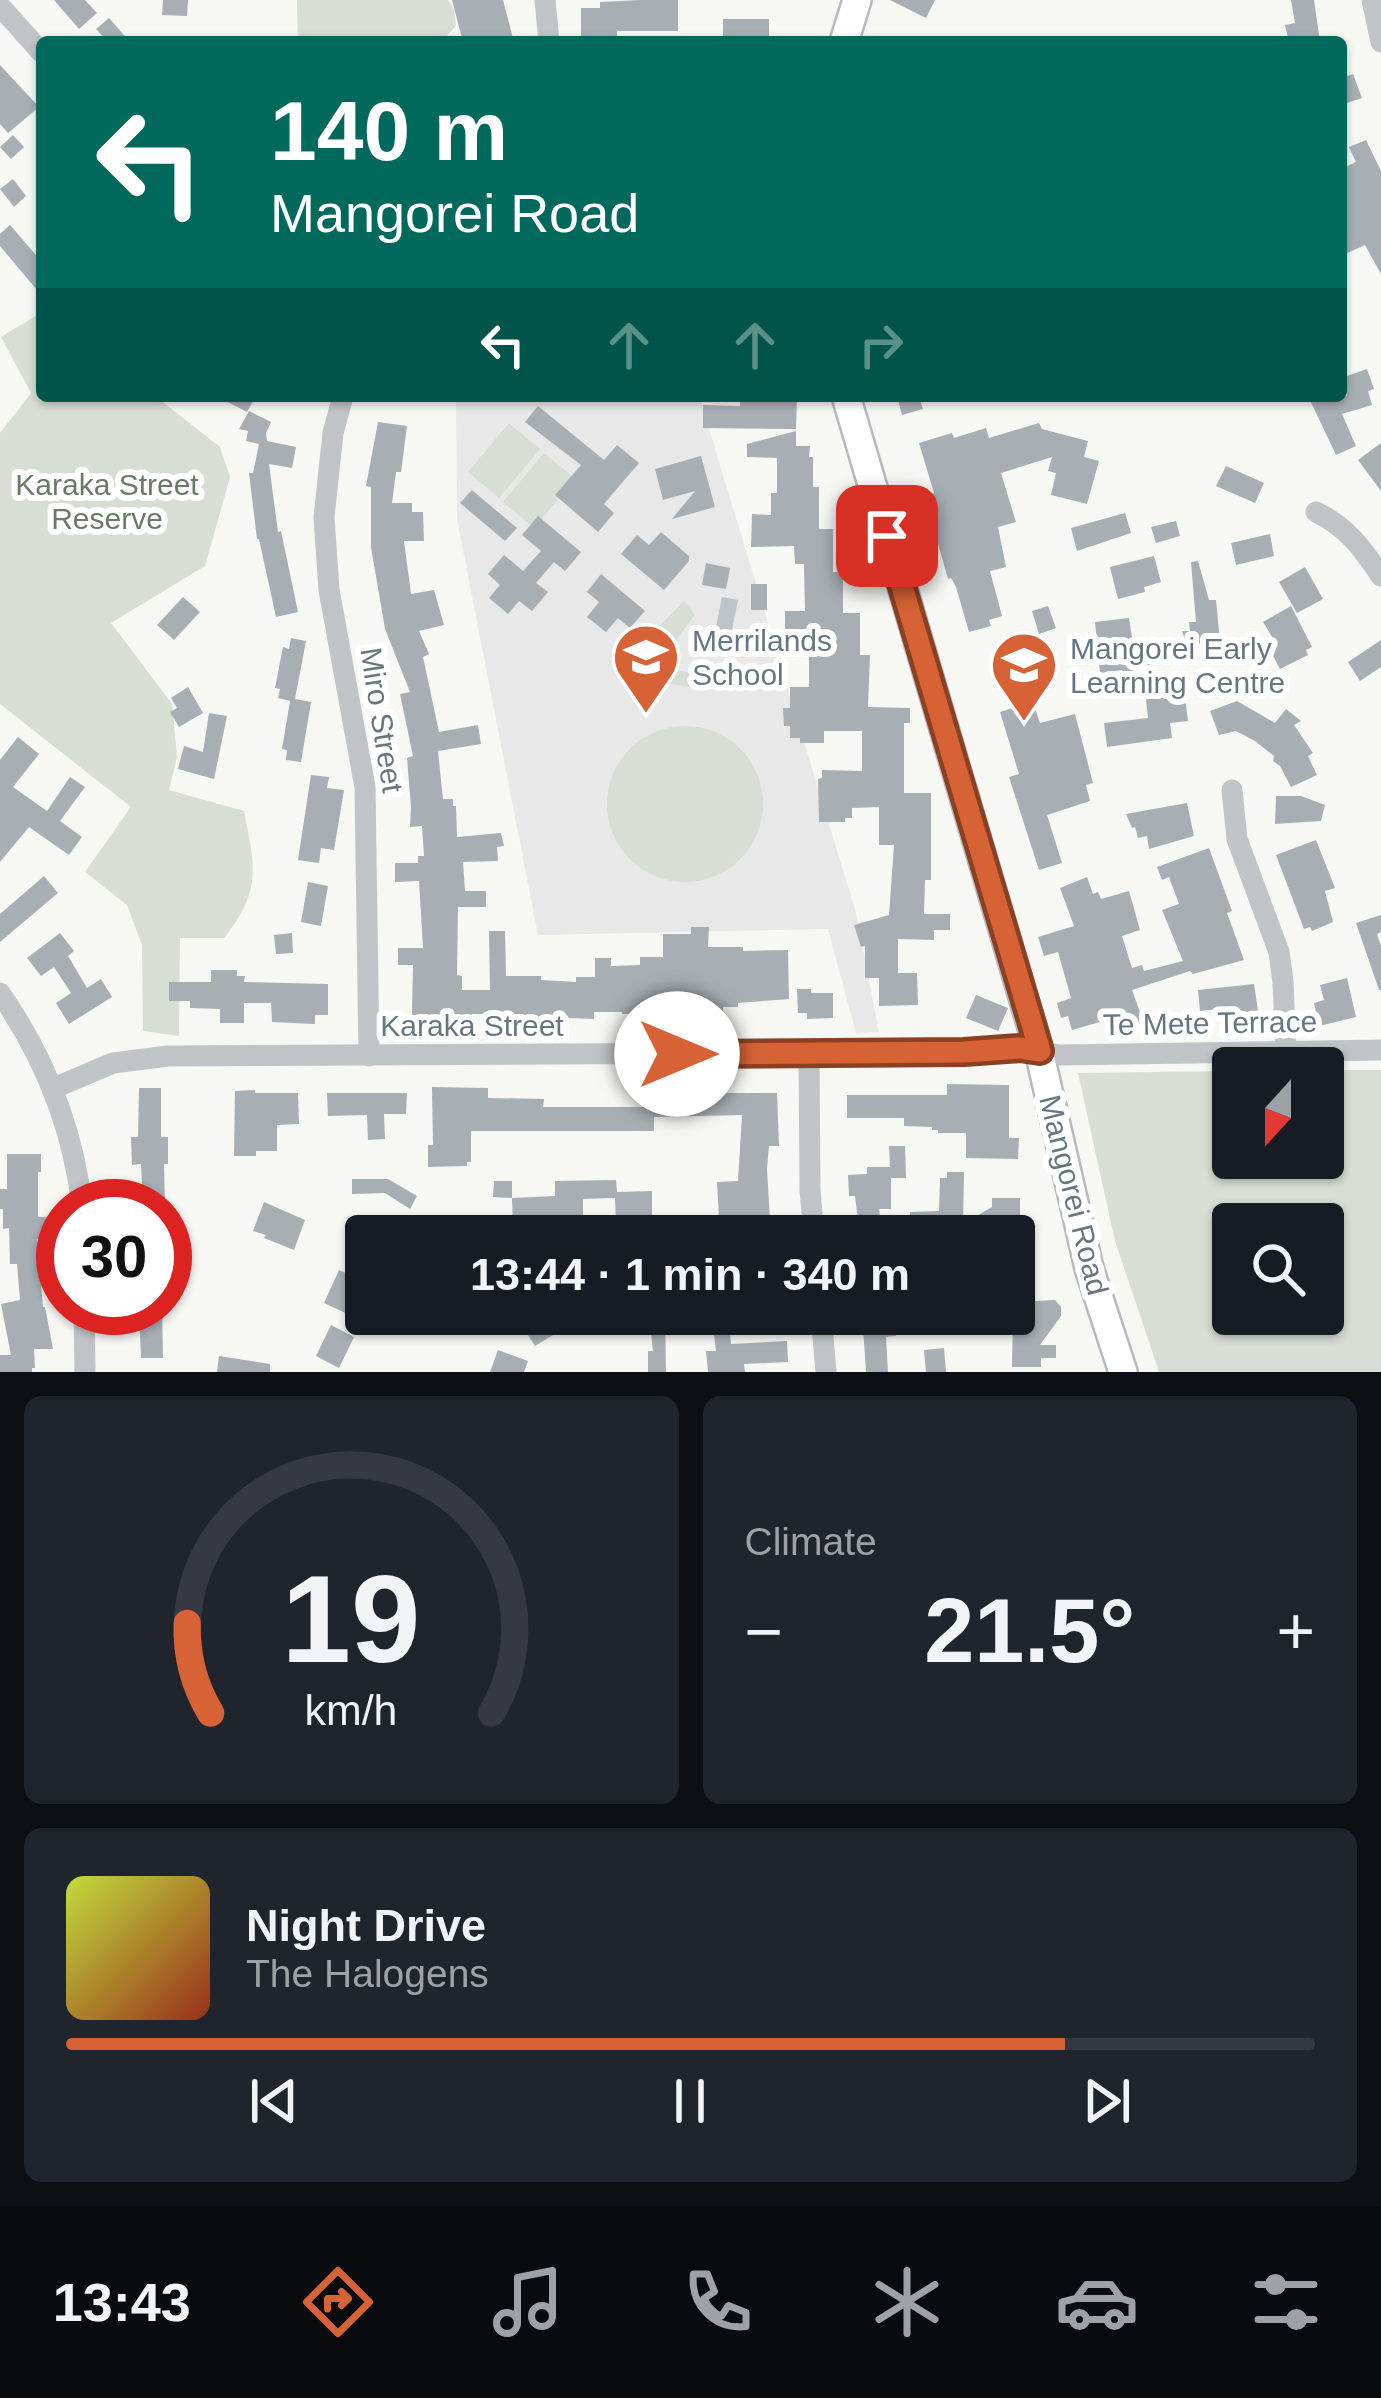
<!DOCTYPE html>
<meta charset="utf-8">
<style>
body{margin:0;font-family:Helvetica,sans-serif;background:#20242c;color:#f1f3f6;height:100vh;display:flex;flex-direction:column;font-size:45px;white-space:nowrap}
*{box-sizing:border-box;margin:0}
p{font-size:39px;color:#9ea1a6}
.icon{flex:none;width:66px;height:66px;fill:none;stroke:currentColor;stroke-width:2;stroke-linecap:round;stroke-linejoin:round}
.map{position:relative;height:1372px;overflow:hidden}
.details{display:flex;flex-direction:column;gap:24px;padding:24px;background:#0d0f14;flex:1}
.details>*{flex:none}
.hud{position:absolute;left:36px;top:36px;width:1311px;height:366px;border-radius:12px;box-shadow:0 3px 9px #0004;background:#00695c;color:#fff;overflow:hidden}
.needle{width:78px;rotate:201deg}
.controls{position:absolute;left:1212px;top:1047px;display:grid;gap:24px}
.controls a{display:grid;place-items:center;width:132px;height:132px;border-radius:12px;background:#171b24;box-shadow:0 3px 9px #0004;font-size:60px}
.speed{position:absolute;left:36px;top:1179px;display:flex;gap:24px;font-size:60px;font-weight:700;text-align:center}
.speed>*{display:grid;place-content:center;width:156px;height:156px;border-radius:50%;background:#171b24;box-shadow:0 3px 9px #0004;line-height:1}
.speed .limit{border:18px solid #d22;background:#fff;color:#111}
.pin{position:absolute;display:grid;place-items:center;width:102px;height:102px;color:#fff;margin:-51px;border-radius:24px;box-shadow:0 6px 18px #0006}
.me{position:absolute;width:132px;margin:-66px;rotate:90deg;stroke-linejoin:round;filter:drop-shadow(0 0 9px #0008)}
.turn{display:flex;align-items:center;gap:42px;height:252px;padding:0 36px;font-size:54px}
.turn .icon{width:156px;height:156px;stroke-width:2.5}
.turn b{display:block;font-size:84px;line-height:102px}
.lanes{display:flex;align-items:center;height:114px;padding:0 36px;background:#0003;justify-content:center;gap:60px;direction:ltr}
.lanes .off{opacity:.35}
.big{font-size:90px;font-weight:800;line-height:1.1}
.details .card{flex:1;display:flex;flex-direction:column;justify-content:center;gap:18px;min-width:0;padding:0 42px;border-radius:18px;background:#20242c}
.details .dial{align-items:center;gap:0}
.dial svg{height:312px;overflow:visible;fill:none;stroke:#363941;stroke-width:7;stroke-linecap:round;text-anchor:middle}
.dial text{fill:#f1f3f6;stroke:none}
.song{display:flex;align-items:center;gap:36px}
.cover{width:144px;height:144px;border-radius:18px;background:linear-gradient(135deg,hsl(70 70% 55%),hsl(10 70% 35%))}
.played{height:12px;border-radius:6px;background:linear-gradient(90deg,#d66235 80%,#363941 80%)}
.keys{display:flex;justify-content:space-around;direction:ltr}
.heat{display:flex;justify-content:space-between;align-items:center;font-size:66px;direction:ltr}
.details .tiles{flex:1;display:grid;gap:24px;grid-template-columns:1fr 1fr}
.card:last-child{grid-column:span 2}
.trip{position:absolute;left:345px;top:1215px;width:690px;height:120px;border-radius:12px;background:#171b24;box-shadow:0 3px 9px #0004;font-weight:800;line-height:120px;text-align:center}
.tab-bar{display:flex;height:192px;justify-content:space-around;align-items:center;background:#090b0e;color:#9ea1a6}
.tab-bar .icon{width:84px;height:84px}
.tab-bar .active{color:#d66235}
.tab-bar b{font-size:54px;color:#f1f3f6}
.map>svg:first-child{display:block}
</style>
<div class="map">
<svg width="1381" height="1372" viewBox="0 0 1381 1372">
<rect width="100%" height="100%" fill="#f7f7f4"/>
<path fill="#e7e8e7" d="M456 396H699L856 913 879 1032 856 1033 828 929 538 935 457 519Z"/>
<path fill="#d8ddd5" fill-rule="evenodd" d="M297 0H448L454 10 456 26 441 42H298Z
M42 312V396H155L220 447 230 477 205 566 111 623 172 704 177 757 169 790 244 811C255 866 262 891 224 938H180L179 1036 143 1031 142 945 127 905 85 872 131 807 0 704V433L31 393 1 337Z
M509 423 540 449 499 498 468 472Z
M544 453 575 479 534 528 503 502Z
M684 601 695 615 667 651 671 669 696 674 694 688 668 683 663 689 646 690 620 672 628 659Z
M607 804a78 78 0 1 1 156 0a78 78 0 1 1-156 0Z
M1323 1070H1381V1372H1159L1115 1241 1078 1073 1233 1071V1158H1323ZM1323 1224V1314H1233V1224Z"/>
<path fill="#bbc4c9" d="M722 597 738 600 729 645 713 642Z"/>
<path fill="#a8afb4" d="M54 0H85L97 13 79 29Z
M163 0H188L187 16 162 15Z
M452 0H503L514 42H463Z
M641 0H678V31H617V38H603V42H581V8H600V2Z
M890 0H935L926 18Z
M1291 0H1314L1320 42H1289L1285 25 1295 23Z
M109 18 130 42H108L96 29Z
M723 19H769V42H723Z
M0 65 39 107 8 133 0 124Z
M1353 74 1362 98 1341 105V78Z
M13 135 24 147 11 159 0 147Z
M1366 140 1381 171V274L1365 245 1341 256V169L1356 162 1349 147Z
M13 179 26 196 14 207 0 189Z
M10 225 42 262V296L0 246V234Z
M1367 369 1374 389 1368 391 1372 405 1342 414 1356 446 1336 455 1308 396H1347L1341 378Z
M216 396H256L247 412Z
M897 396H919L923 409 902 415Z
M764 399H797L796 429 703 428V405L740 406V401H764Z
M538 406 604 460 617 445 639 463 604 504 614 513 598 532 555 495 581 465 525 422Z
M249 411 271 422 266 433 267 441 296 447 292 468 269 464 278 532 281 531 298 612 276 617 259 539H257L249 473H253L259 444 246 441 248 431 239 429Z
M378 422 407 426 401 472H396L392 503H412V512H423L424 541H404L411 594 434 590 444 625 419 631 429 654 423 657 439 732 478 725 481 744 438 751 443 799H453V806H456L457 837 501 833 504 846 497 847 498 861 463 862 465 891H486V907H458L457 975 462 976V990H490L489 931H505L506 976H541V980L576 982V977H595V958H611V966L640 965V957H663V934H691V927H709L708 947H743V951L788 950 789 999 738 1003V1007H723V1015L695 1014V1017H663V1013L622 1014V1012H594V1019L516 1016V1020H501V1014H472V1017L412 1015 413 965H398V948H423L419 881 395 882V863H418V856H424L422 826 410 827 411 807 407 758 413 756 400 694 410 692 385 629 371 547V487L366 486Z
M1039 423 1042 429 1088 441 1084 457 1099 461 1087 504 1051 495 1056 473 1048 471 1052 457 1001 473 1016 522 998 527 1006 567 990 571 1002 616 989 620 991 626 969 632 956 587 951 578 948 579 935 533 927 535 918 507 927 504 924 496 934 493 919 443 952 433 954 438 986 428 989 438Z
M796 431V446H810L809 457H813V487H819V529H833V572H843V613H860V655H870L868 707 910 708V723H904V793H931V880H925L924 914H950V930H934V940L898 939V973H917L918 1005 879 1006V978H865V946L861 947 854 925 889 915 894 845H879V807L852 808V818H845V822H819L818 779 822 778V770L862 771V731H824V743H800V738H790V726H784L783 708H790V687H809V655H825V629H785V611H805L804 564H795L794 546 751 547 752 514 771 515V493H777V458L747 457V444Z
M1381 443V491L1358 460Z
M701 456 715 507 672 519 695 491 663 500 655 469Z
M1226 466 1264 483 1255 503 1216 486Z
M472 490 517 528 505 541 460 503Z
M1125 513 1131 533 1077 551 1071 528Z
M538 516 581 552 565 571 554 562 536 583 548 592 532 611 519 601 508 614 489 598 500 585 488 574 504 555 523 571 541 551 522 535Z
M1176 521 1180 536 1156 543 1151 527Z
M661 532 689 556V561L664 590 621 554 637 535 649 545Z
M1270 534 1274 556 1236 565 1231 543Z
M1154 556 1161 582 1144 587 1145 592 1118 599 1110 567Z
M1198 561 1209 600H1216L1220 642 1187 645 1182 631H1190L1189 622H1196L1191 562Z
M706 563 730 568 726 589 702 585Z
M1305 567 1323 599 1297 613 1279 582Z
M601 574 645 611 630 628 618 618 606 632 587 617 599 602 587 592Z
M751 584H767V610H751Z
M183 597 200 612 174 640 157 625Z
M1048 606 1056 628 1039 634 1032 611Z
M1291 606 1312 647 1306 650 1308 655 1280 669 1267 644 1274 640 1263 622Z
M1129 618 1134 651 1152 649 1154 666 1135 668 1136 673 1123 674 1122 670 1100 673 1095 622Z
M291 638 306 641 295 699 311 702 301 762 286 760 287 750 282 749 290 701 278 698 280 689 275 688 283 647 289 649Z
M1381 640V667L1360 681 1348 662Z
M188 687 203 713 179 727 170 712 177 708 171 698Z
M1168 696V699L1185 697 1188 721 1170 723 1172 738 1107 747 1104 723 1148 718 1146 699Z
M1237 701 1275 723 1286 709 1301 721 1294 725 1313 753 1308 756 1317 775 1291 787 1280 766 1273 761 1274 756 1255 741 1236 731 1219 735 1210 711Z
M1033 702 1040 723 1075 714 1093 783 1086 785 1090 801 1047 815 1062 863 1039 870 1009 777 1019 774 1000 712Z
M209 713 227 716 214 779 178 769 184 746 203 752Z
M18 737 39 754 13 787 47 811 70 777 85 787 60 821 82 837 69 855 29 827 0 862V760Z
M311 775 329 777 327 788 344 790 334 850 321 848 319 863 298 860Z
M1276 796H1301L1325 805 1321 821 1275 824Z
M1187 803 1194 836 1149 849 1147 836 1138 838 1135 827 1132 828 1126 814Z
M1316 840 1335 888 1325 891 1333 922 1312 931 1310 927 1304 929 1276 855Z
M1209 848 1232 911 1227 913 1244 960 1193 974 1190 971 1132 990 1144 1023 1129 1028 1124 1015 1072 1030 1068 1016 1061 1018 1057 1003 1071 998 1058 952 1044 956 1038 937 1074 926 1060 888 1087 877 1093 894 1098 892 1101 899 1129 891 1140 930 1122 936 1132 968 1142 965 1144 971 1183 961 1162 910 1179 904 1169 877 1162 880 1157 867Z
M44 876 58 893 0 942V914Z
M308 882 328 886 321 926 301 922Z
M1381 915V932L1377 934 1381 946V990H1379L1356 923Z
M60 933 74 951 68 956 87 988 101 979 112 997 69 1024 56 1003 71 993 54 967 41 976 27 958Z
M292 933 293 953 276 954 274 935Z
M211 970H237V976H245L244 982 328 984V1015H315V1024L272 1022 271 1003H244V1023H220V1009L190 1008V1001H169V982H211Z
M1347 978 1356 1017 1319 1026 1314 1003 1324 1000 1320 985Z
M1254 984 1258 1011 1231 1014V1008L1200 1011 1198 990Z
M797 989H811V993H833V1018L807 1019V1013H798Z
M976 995 1008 1008 998 1031 966 1018Z
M947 1084 1009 1085V1138H1019L1018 1159 966 1158V1133H938V1130H932V1127L904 1126V1118H847V1095H947Z
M432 1087 488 1088V1098L544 1099 543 1107H644V1093H777L779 1146H769L767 1169 770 1220 782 1219 783 1236H720L717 1182 738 1181 742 1115 654 1117V1131H471V1162H467V1166L428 1167V1145H433Z
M139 1088H161V1137H168V1164H164L165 1206H143L141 1164 132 1165 131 1137H138Z
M255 1090V1093H298L299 1124 277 1125V1151H256V1156H234L235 1091Z
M327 1093H407L406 1114H384L385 1139 368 1140 367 1115 328 1116Z
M889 1146H905L906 1178H891V1209H879L882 1236H860L855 1196H849L848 1175 867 1174V1167H890Z
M7 1154H41V1172H38V1217H47V1239H37L43 1307H45L53 1349H34L35 1368H32V1372H0V1355H11L1 1304 20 1300 17 1264H10L9 1228 3 1229V1209H0V1189H7Z
M947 1172H964L963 1224 992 1207V1198H1020V1217H1013L1012 1236H979L980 1228 910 1227V1212L939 1211 940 1178H947Z
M352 1179H388L417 1196 410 1209 385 1193 352 1194Z
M616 1180 617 1192 652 1191V1224L616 1225 615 1198 583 1199V1236H557V1227L513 1229 512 1198 555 1196V1181Z
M494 1181H512V1198L493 1197Z
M264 1202 305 1220 294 1250 264 1238 266 1235 253 1231Z
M1014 1268H1033L1034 1301 1055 1300 1061 1307V1316L1040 1345H1056V1358H1041V1367H1012Z
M339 1270 365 1281 350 1315 324 1303Z
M139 1308H162L163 1358H141Z
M521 1314H541L553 1335 535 1346 524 1329 529 1326Z
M649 1314H665L666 1372H648V1351H653Z
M872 1314H893L896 1336 886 1337 888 1372H866L863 1327 873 1326Z
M331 1325 354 1337 339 1368 316 1356Z
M730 1333 731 1344 787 1341 788 1362 744 1364 745 1372H708L706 1351H716L714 1335Z
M944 1348 946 1372H926L924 1350Z
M498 1350 528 1361 524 1372H490Z
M219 1356 270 1364V1372H217Z"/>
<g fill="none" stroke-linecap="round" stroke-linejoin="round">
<g stroke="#b6b9bd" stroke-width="32">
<path id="major" d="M844 42 857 0
M846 396 1039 1051 1089 1268 1123 1372"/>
</g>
<path stroke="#c0c4c7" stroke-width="21" d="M545 0 549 42
M1372 0 1381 42
M0 6 42 53
M343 396 333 433 324 517 329 590 365 787 369 1056
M1316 512C1347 527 1362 548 1381 576
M1232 790 1237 839 1279 952 1283 982 1286 1052
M0 993C45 1058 73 1127 82 1206
M809 1053 810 1190 814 1236
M54 1088 113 1063 168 1056 964 1052 1020 1048 1059 1055 1381 1050
M84 1308 85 1372
M821 1314 826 1372"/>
<use href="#major" stroke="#fff" stroke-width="27"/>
</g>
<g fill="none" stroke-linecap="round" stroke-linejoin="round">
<g stroke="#8b4022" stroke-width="30">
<path id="route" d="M677 1054 964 1052 1020 1048 1040 1051 887 536"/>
</g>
<use href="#route" stroke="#d66235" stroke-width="21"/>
</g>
<defs>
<g id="school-pin" transform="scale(3.45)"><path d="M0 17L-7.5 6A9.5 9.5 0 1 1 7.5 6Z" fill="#d66235" stroke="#fff"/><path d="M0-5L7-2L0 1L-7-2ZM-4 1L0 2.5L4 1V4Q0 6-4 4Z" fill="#fff"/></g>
</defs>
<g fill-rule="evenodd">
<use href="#school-pin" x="646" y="657"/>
<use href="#school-pin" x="1024" y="665"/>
</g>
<g text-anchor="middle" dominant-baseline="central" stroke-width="12" stroke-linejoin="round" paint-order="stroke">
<g font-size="30" fill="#697a66" stroke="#fff">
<text x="107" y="484">Karaka Street<tspan x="107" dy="34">Reserve</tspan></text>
</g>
<g font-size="30" fill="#687683" stroke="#fff" text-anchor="start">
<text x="692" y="640">Merrilands<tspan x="692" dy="34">School</tspan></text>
<text x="1070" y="648">Mangorei Early<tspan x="1070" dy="34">Learning Centre</tspan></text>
</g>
<g font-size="30" fill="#687683" stroke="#fff">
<text transform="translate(382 720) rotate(81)">Miro Street</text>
<text transform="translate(1210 1023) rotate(-1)">Te Mete Terrace</text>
<text x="472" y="1025">Karaka Street</text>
<text transform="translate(1074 1195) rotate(76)">Mangorei Road</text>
</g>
</g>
</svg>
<div class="controls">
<a><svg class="needle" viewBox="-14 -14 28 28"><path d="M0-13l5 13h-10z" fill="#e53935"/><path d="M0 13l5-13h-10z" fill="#9ea1a6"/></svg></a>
<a><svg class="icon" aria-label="search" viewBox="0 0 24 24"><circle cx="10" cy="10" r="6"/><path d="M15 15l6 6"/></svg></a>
</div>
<div class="speed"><div class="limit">30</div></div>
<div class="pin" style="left:887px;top:536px;background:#d93025"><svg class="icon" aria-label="arrive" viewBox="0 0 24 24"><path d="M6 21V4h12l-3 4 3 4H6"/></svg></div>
<svg class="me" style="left:677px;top:1054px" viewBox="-20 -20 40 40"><circle r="19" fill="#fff"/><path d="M0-13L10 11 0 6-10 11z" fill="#d66235"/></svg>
<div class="trip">13:44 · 1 min · 340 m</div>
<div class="hud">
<div class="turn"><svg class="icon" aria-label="left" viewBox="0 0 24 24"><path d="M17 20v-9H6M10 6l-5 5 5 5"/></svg><div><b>140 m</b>Mangorei Road</div></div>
<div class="lanes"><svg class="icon" aria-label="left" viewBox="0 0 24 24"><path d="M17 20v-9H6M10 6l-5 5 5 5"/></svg><svg class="icon off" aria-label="ahead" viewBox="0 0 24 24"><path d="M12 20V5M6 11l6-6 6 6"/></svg><svg class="icon off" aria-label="ahead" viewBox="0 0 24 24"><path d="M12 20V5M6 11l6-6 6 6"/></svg><svg class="icon off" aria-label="right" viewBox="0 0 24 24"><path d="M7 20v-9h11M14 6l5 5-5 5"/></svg></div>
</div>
</div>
<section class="details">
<div class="tiles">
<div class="card dial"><svg viewBox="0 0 100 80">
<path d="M14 69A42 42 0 1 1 86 69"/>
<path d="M14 69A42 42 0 0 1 8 46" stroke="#d66235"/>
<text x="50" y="56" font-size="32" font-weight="700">19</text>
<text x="50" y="72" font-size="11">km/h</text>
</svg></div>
<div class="card"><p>Climate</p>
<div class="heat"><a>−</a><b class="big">21.5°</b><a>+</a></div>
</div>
<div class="card">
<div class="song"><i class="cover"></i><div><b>Night Drive</b><p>The Halogens</p></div></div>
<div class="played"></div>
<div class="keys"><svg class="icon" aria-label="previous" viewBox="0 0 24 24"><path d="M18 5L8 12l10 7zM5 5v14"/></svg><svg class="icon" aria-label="pause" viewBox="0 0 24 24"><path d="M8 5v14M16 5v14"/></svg><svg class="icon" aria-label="next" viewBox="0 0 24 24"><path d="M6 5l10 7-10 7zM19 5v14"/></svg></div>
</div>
</div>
</section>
<nav class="tab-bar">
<b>13:43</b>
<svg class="icon active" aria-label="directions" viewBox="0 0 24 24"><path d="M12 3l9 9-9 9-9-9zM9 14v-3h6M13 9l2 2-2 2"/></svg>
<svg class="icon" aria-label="music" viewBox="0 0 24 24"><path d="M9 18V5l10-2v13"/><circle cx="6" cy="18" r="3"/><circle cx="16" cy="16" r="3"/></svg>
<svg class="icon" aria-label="phone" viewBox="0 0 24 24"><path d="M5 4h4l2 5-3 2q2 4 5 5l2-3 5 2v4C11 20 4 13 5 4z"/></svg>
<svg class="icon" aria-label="climate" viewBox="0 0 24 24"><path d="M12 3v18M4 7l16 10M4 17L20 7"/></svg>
<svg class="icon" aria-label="car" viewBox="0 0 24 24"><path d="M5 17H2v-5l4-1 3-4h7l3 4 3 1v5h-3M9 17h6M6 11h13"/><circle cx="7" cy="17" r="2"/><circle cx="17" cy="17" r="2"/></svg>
<svg class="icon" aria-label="filters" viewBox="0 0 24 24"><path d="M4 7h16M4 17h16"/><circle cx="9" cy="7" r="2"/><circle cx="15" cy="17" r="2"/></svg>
</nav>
